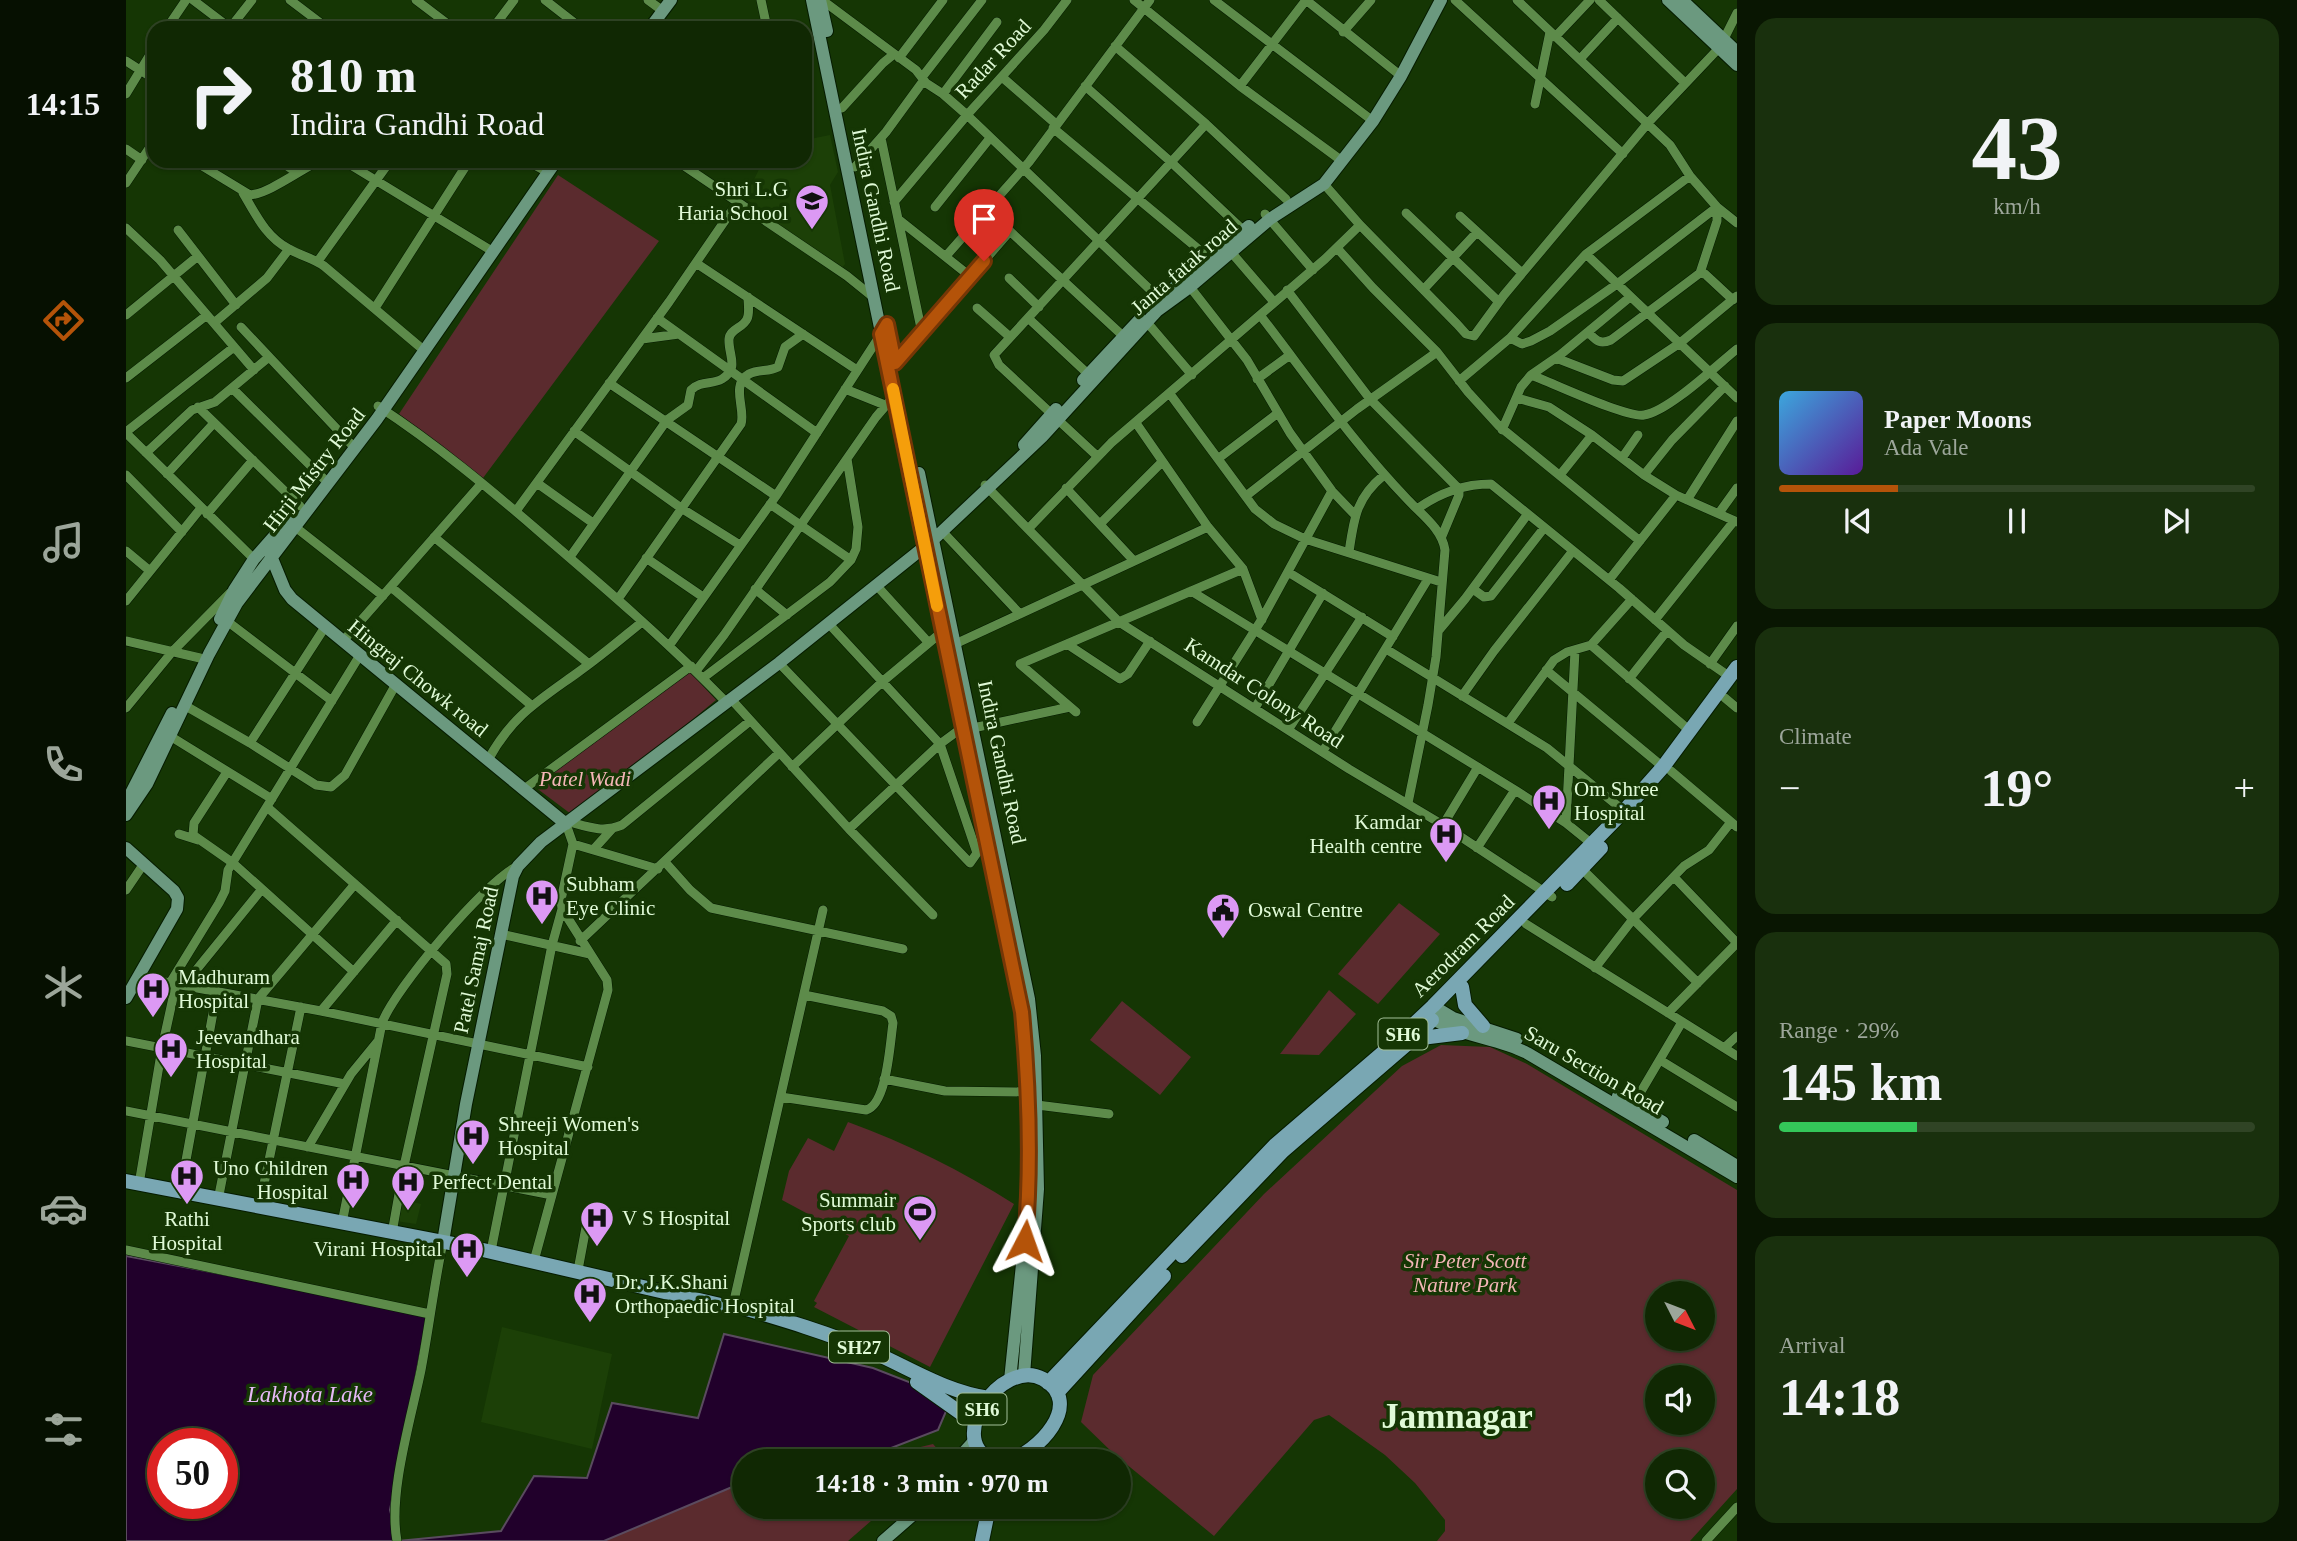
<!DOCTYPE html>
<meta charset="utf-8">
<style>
body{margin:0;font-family:"Times New Roman",serif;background:#19300d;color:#f1f3f6;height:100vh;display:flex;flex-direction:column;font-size:26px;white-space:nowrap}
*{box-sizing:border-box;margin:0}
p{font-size:23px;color:#9ca69a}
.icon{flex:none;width:38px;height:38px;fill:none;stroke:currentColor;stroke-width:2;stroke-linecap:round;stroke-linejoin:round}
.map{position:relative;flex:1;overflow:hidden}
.panel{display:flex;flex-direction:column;gap:18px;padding:18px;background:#091602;width:560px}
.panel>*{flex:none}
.guide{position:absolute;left:21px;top:21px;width:665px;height:147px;border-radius:21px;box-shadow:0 2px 5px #0004,0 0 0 2px #304425;background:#102803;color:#f1f3f6;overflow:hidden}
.needle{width:46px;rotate:132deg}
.controls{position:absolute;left:1519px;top:1281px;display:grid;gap:14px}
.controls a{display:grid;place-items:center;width:70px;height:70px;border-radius:50%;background:#102803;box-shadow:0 2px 5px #0004,0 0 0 2px #304425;font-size:35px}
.speed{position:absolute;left:21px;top:1428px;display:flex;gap:14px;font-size:35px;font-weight:700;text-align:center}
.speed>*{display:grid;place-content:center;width:91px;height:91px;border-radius:50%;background:#102803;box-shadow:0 2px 5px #0004,0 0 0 2px #304425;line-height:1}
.speed .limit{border:10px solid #d22;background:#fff;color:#111}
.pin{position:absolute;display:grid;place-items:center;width:60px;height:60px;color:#fff;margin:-72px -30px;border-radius:50% 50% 50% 0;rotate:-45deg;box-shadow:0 0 7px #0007}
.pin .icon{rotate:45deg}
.me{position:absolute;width:77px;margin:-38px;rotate:4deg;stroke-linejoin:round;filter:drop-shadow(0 0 5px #0008)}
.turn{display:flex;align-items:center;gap:24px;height:147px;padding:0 28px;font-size:32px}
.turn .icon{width:91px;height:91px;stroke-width:2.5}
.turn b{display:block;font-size:49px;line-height:60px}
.big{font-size:52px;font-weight:800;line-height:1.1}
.panel .widget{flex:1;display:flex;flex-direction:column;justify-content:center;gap:10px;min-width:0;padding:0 24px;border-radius:21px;background:#19300d}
.panel .dial{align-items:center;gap:0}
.dial b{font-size:91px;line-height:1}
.song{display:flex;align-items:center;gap:21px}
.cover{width:84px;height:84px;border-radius:10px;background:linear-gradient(135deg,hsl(200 70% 55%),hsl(270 70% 35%))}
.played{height:7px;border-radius:4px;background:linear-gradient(90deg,#b45309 25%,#304425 25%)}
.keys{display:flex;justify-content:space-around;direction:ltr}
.heat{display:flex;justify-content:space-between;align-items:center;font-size:38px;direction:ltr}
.charge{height:10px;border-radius:5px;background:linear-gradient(90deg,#34c759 29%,#304425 0)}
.trip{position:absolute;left:606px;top:1449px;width:399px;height:70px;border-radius:35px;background:#102803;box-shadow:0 2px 5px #0004,0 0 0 2px #304425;font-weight:800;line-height:70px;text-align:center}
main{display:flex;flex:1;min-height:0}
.tab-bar{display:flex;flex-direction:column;width:126px;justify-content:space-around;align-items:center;background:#061001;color:#9ca69a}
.tab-bar .icon{width:49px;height:49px}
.tab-bar .active{color:#b45309}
.tab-bar b{font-size:32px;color:#f1f3f6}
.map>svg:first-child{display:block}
</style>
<main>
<nav class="tab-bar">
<b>14:15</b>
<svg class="icon active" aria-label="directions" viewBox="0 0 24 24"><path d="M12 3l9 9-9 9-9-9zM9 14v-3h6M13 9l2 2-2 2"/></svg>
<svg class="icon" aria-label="music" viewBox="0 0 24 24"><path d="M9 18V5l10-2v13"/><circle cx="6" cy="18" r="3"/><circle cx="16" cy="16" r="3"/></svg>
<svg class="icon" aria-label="phone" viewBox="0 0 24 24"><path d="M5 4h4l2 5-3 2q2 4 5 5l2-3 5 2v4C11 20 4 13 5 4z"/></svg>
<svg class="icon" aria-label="climate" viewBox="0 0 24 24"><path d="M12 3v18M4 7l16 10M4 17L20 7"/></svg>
<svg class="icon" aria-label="car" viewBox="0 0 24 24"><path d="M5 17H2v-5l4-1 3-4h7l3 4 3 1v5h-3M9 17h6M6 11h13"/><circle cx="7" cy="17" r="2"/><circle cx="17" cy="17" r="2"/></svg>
<svg class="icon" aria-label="filters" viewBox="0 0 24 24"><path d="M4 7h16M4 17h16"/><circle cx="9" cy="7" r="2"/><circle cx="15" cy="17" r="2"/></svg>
</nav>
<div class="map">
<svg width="1611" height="1541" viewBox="0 0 1611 1541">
<rect width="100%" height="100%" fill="#153604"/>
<path fill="#1c4007" d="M704 135 712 172 704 185 719 264 712 273 619 198 637 161H679V140Z
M275 1199 295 1204 290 1224 270 1221Z
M376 1327 486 1354 466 1449 355 1422Z"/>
<path fill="#5b2b2e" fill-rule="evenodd" d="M432 175 533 241 357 478 273 414Z
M562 670 590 700 449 817 409 787Z
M1273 903 1314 934 1252 1004 1212 974Z
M1203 990 1230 1014 1193 1055 1154 1054Z
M996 1001 1065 1057 1034 1095 964 1040Z
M1315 1045 1364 1047 1401 1064 1611 1190V1489L1564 1541H1311L1319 1531V1520L1289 1483 1259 1455 1203 1415 1188 1420 1088 1536 988 1454 955 1422 967 1375 1138 1194 1276 1066ZM1531 1293H1577V1339H1531ZM1531 1377H1577V1423H1531ZM1531 1461H1577V1507H1531Z
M722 1122C780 1143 836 1171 888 1204L804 1367 688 1307 691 1303 688 1301 723 1236 656 1200 663 1171 682 1138 708 1151Z
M807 1444 815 1453 809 1461H736Z
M618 1484V1507H761L722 1541H476L601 1487Z"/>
<path fill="#21002b" stroke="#5a4b5f" stroke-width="2" fill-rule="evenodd" d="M0 1256 302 1313 264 1510 272 1541 375 1531 408 1476 461 1478 486 1403 572 1418 598 1334 747 1368 801 1389 821 1409 812 1430 747 1455 687 1461H618V1482L478 1541H0ZM37 1444H96V1503H37Z"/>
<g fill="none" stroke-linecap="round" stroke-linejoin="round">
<g stroke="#051b00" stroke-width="10">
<path id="street" d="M67 0 104 28
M164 0 201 28
M290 0 327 28
M419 0 455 28
M522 0 537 11
M635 0 641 28
M696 0 790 70 800 83
M1008 0 1114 86 1212 158
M1088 0 1247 121
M1180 0 1275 76
M1329 0 1497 154
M1391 0 1544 145 1564 176 1591 207 1611 223
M1473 0 1559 83
M41 28 60 0
M104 28 126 0
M367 28 388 0
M1217 32 1245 0
M1429 37 1464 0
M1598 39 1611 13
M989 46 1080 124 1160 199
M773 58 817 0
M1454 59 1492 18
M0 61 28 79
M797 76 856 0
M876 77 930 124
M959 86 1045 162 1117 230
M1114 86 1180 0
M0 94 28 48
M817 94 871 22
M1409 104 1424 32
M716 108 757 63 768 54
M927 128 1083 258
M755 138 796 333
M0 149 16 160
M68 161 124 195C142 194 174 170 193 161
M154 161 170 172
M218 161 366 251
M401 161 416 169
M551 161 721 276 747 297
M729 167 760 132 795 84 800 83 817 94 841 115 918 30 941 0
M0 183 28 141
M1198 184 1234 225 1331 324 1340 334 1348 336 1378 295 1522 123 1593 48
M117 193C130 215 140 237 163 249 175 256 187 258 198 266L294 347
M768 202 841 115 1036 301
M809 207 864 138
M861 210 996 335
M1280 213 1373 302
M1139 214 1187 270
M1334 216 1396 273
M772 219 845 277
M0 228 34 260 128 370
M52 230 110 305
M1211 248 1247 288 1311 352 1342 392 1373 426 1514 541
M1105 252 1148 302
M1460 254 1611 398
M820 256 903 162 1024 0
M192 261 264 161
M570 263 731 370
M1574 273 1591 221V207
M883 278 913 307
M1064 287 1121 360 1164 433 1206 491 1229 515
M1298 289 1351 232
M1161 290 1244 399 1333 489V495L1316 536
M249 308 343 161
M851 308 884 337
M0 315 72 256
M1134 315C1182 377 1227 443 1282 500 1296 515 1316 529 1319 550L1310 657 1302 705 1282 803
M531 318 691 433
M902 318 962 374
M1019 320 1066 375
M88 323 141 278 163 249
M115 327 225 444
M1462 332C1470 340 1473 345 1485 340L1574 273 1579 274 1607 300
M1384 338 1396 344 1405 341 1424 331 1491 284 1591 207
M516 339 553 334
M1430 358 1487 380 1497 381 1554 343 1611 296
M769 364 884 231
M1405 375C1427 383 1500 418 1518 415 1542 412 1591 365 1611 349
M0 378 81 315
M1131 379 1164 355
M1333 381 1384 338 1460 254 1564 176
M483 383 650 496
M106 388 198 479
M719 389 759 405
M1044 394 1129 509 1148 524 1179 539 1315 582
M1391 398 1423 407 1466 435 1518 475 1550 495 1611 522
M252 406C310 444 364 489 416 534 479 588 542 642 600 702
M72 407 174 506
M1010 423 1082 527 1117 569 1136 620
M1376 430 1395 387 1405 375 1434 355 1504 297
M448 431 555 508 614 545
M0 432 108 347
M0 433 128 559
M20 453 66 410 89 402 143 357
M971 456 873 365 868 355 1080 124
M1093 458 1152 413
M1496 458 1512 435
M41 474 88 423
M0 475 56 532
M1434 475 1466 435
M1518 475 1546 440 1599 386
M411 483 467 523
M859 485 993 622 1223 769 1317 825 1426 897
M940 488 1008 561
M1120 496 1231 409 1311 352
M1561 500 1611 421
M644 504 725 560
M1291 509C1312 494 1338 484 1365 484L1493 588 1558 645 1604 677
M390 511 543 302 611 203
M1593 513 1611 488
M81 514 127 460
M974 524 1036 462
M168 526 257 596
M902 529 985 443 1199 259 1234 225
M816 531 894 614
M308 537 463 664
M0 551 24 571
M1223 552C1228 518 1230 498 1258 475
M444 557 541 420 562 405 565 390C575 380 586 385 596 379 614 368 602 355 603 339 604 329 617 328 621 319 624 313 622 304 622 297
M520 558 577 597
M1162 572 1267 637
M1483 580 1550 495
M751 586 802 642
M265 587 405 705
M629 589 661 615
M1347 589 1358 597 1365 596 1418 528
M1065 591 1389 790 1440 823 1466 844
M492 599 615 424C620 409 604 385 623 374 632 369 643 372 652 367L659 347 677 334
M0 601 75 508
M1529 620 1608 521
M101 621 206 701
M1313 630 1339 599 1401 515
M0 641 74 658
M217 641 355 484
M829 644 1082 527
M941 644 994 679 1002 674 1024 641
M1465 645 1564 731
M543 646 650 496 755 334
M1260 649 1421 748 1498 811
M653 663 844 863 851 853 814 744 703 624
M1584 664 1611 626
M1420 670 1537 767
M570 671 598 635 750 417 768 396
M577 678 704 582 725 560 730 549 732 527 721 459
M1503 679 1541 631
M1336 696 1368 651 1446 552
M1599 698 1611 708
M605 699 723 829 807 915
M58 705 124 743 190 785 205 787 219 775 270 684
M0 708 46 652 104 593
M1129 708 1197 593
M950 712 894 664 1117 569
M1071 722 1136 619 1206 491
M1382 723 1428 660 1441 652 1465 645 1506 599
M847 728 944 707
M1162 730 1236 617
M44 736 146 799
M124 743 199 627
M1197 751 1302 579
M362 760C386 716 412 701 451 673 474 657 495 639 516 622
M666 767 756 682 817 631
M1545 771 1611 827
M101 772 68 823 67 835 107 863 228 972
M398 789 565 666
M141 807 320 964 321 974 278 1166 266 1233
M444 822C462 827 477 833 496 825L624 721
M1440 823 1449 651
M1317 825 1352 767
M723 829 814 744 837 727
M53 834 72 840
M447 844 532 869
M1351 848 1389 790
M467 850 486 829
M539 862 564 890 585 908 777 949
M1456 869 1572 983
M1548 877 1611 943
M0 890 17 865
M1400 924 1611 1056
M375 934 464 954
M454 941 653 753
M1469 968 1507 919 1558 866 1583 850 1605 822
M12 977 195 1011 462 1067
M44 983 93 903 99 891 102 870 234 655
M58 985 136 889
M195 1011 271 920
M1542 1013 1611 943
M0 1041 219 1084
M1598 1048 1611 1036
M1534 1060 1611 1107
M758 1079 819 1091 901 1092
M655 1097 740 1110C761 1105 764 1043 767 1023L765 1016 757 1011 678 995
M911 1105 983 1114
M1507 1105 1556 1022
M0 1111 426 1195
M182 1147 225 1074 252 1041
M13 1184 36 1048 50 984
M54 1193 91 991
M92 1200 132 999 229 884
M133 1208 175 1007
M216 1223 256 1023C268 990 358 883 390 867
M0 1250 304 1314
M365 1251 426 945 436 909
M408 1261 482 990 481 980 436 909 435 900 447 844 440 824
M452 1270 461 1222 475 1224
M607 1305 697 910
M271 1541C262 1494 285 1419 295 1370 303 1328 308 1285 317 1242
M1580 1541 1611 1507"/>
</g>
<g stroke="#051b00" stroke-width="14">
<path id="secondary" d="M686 0 896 1012 901 1092V1216L884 1380
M694 0 701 31
M1542 0 1611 65
M1556 0 1611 52
M524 28 545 0
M1032 301 1123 226
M957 380 1014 319
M898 445 930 409
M793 473 903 999 909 1056 912 1189 898 1375
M143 551 159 590 166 599 440 824
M94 619 108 590 128 559 165 517
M0 803 46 713
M0 815 21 784 83 654 111 603 251 419 430 161
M0 848 48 891 52 898 51 909 0 998
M1307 1006 1327 1018 1391 1039
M1300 1014C1330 1037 1368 1036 1401 1053L1611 1177
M1492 1096 1537 1122
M1568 1140 1611 1166
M317 1242 340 1104 387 876 392 866 415 842 653 663 807 540 916 437 1031 311 1064 287 1144 219 1198 184 1247 121 1275 76 1315 0
M830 1461 848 1441
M757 1541 796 1507"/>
</g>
<g stroke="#051b00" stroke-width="16">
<path id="primary" d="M1441 884 1475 848
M1336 987 1339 1005 1357 1026
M1287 1039 1336 1033
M0 1181 344 1247 599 1306 607 1305C655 1319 703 1333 749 1353 787 1370 821 1392 863 1398
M1056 1256 1157 1151 1287 1039 1306 1020
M791 1382 836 1414 850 1420
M922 1383 1149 1145 1269 1042 1307 1006 1498 811 1537 767 1611 667
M931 1393 1038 1276
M870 1461C815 1445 875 1356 917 1379 960 1403 911 1454 881 1461
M856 1541 863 1507"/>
</g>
<use href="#street" stroke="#5d8b4a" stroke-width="9"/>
<use href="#secondary" stroke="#6b997f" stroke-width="12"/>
<use href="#primary" stroke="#79a7b3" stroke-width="14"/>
</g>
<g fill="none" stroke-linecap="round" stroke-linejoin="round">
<g stroke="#753606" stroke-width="18">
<path id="route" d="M858 261 769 363 761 324 755 334 896 1012C903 1088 906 1165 899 1241"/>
</g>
<use href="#route" stroke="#b45309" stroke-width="12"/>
<path stroke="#f59e0b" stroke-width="12" d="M767 389 811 606"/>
</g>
<defs>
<g id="school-pin" transform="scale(1.75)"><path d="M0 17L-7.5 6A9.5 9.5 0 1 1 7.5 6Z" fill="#dc99f4" stroke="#153604"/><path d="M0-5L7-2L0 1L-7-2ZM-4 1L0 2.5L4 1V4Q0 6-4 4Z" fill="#111"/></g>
<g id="hospital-pin" transform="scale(1.75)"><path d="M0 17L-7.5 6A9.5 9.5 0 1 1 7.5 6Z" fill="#dc99f4" stroke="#153604"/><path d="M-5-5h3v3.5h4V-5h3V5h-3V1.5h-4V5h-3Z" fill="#111"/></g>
<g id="civic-pin" transform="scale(1.75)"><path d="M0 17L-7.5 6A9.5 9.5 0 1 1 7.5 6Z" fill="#dc99f4" stroke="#153604"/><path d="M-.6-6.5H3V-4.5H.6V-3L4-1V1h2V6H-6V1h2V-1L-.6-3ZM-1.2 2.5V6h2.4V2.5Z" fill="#111"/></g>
<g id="stadium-pin" transform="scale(1.75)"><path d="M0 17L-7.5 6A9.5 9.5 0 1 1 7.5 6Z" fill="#dc99f4" stroke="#153604"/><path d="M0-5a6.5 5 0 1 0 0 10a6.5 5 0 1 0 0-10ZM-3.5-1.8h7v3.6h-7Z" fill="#111"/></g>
</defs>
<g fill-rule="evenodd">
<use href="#school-pin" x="686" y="201"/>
<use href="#hospital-pin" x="1423" y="801"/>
<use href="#hospital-pin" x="1320" y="834"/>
<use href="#hospital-pin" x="416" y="896"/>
<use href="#civic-pin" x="1097" y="910"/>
<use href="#hospital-pin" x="27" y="989"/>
<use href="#hospital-pin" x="45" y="1049"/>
<use href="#hospital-pin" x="347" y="1136"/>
<use href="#hospital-pin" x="61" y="1176"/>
<use href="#hospital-pin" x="227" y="1180"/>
<use href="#hospital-pin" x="282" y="1182"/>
<use href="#stadium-pin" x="794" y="1212"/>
<use href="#hospital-pin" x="471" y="1218"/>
<use href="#hospital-pin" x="341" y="1249"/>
<use href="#hospital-pin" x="464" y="1294"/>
</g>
<g text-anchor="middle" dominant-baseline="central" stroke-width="7" stroke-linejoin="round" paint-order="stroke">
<g fill="#153604" stroke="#a3bf98" stroke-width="2">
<rect x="1252.5" y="1018.5" width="49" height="31" rx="5"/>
<rect x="703" y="1331.5" width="60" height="31" rx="5"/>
<rect x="831.5" y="1393.5" width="49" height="31" rx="5"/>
</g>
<g font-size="19" font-weight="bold" fill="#e0fad7">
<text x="1277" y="1034">SH6</text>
<text x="733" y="1347">SH27</text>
<text x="856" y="1409">SH6</text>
</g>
<g font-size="21" fill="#e0fad7" stroke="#153604">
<text transform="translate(867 59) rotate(-47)">Radar Road</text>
<text transform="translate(750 210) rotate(78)">Indira Gandhi Road</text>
<text transform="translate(1058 267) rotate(-41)">Janta fatak road</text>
<text transform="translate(188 470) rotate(-52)">Hirji Mistry Road</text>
<text transform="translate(292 678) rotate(39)">Hingraj Chowk road</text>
<text transform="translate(1138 693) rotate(33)">Kamdar Colony Road</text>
<text transform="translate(876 762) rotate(78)">Indira Gandhi Road</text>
<text transform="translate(1337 946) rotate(-45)">Aerodram Road</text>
<text transform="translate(350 960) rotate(-78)">Patel Samaj Road</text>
<text transform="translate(1468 1070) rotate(30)">Saru Section Road</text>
</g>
<g font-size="21" fill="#e0fad7" stroke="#153604" text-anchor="start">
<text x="662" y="189" text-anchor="end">Shri L.G<tspan x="662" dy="24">Haria School</tspan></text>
<text x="1448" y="789">Om Shree<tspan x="1448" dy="24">Hospital</tspan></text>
<text x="1296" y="822" text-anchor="end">Kamdar<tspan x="1296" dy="24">Health centre</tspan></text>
<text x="440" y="884">Subham<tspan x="440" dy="24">Eye Clinic</tspan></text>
<text x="1122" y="910">Oswal Centre</text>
<text x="52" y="977">Madhuram<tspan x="52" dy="24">Hospital</tspan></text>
<text x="70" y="1037">Jeevandhara<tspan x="70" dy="24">Hospital</tspan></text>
<text x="372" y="1124">Shreeji Women's<tspan x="372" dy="24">Hospital</tspan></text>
<text x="202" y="1168" text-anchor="end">Uno Children<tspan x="202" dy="24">Hospital</tspan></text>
<text x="306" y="1182">Perfect Dental</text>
<text x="770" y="1200" text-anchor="end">Summair<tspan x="770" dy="24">Sports club</tspan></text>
<text x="496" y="1218">V S Hospital</text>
<text x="61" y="1219" text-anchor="middle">Rathi<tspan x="61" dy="24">Hospital</tspan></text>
<text x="316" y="1249" text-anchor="end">Virani Hospital</text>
<text x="489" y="1282">Dr. J.K.Shani<tspan x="489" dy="24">Orthopaedic Hospital</tspan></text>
</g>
<g font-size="21" font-style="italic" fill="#f4b5b7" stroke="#153604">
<text x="459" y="779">Patel Wadi</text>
<text x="1339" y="1261">Sir Peter Scott<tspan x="1339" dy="24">Nature Park</tspan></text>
</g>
<g font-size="23" font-style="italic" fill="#e7b9f7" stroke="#153604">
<text x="184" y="1394">Lakhota Lake</text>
</g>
<g font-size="35" font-weight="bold" fill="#e0fad7" stroke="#153604">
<text x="1331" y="1416">Jamnagar</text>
</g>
</g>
</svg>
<div class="controls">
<a><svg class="needle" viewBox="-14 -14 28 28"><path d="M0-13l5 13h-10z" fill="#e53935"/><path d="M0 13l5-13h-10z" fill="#9ca69a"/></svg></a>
<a><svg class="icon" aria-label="sound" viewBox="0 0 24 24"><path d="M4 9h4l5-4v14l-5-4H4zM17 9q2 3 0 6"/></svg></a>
<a><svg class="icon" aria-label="search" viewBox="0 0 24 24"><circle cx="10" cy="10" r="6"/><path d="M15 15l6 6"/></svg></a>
</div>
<div class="speed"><div class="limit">50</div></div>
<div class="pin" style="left:858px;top:261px;background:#d93025"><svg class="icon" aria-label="arrive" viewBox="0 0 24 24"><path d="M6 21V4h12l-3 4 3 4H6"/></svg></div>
<svg class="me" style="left:899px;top:1241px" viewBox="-20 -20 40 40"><path d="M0-17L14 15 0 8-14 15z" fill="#b45309" stroke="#fff" stroke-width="4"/></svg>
<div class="trip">14:18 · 3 min · 970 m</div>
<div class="guide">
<div class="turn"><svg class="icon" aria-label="right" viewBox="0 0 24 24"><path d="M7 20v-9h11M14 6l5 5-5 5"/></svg><div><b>810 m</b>Indira Gandhi Road</div></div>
</div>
</div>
<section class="panel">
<div class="widget dial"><b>43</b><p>km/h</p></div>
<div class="widget">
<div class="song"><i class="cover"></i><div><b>Paper Moons</b><p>Ada Vale</p></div></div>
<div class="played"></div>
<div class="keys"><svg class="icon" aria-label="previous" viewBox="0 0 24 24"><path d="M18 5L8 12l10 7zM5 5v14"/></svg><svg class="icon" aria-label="pause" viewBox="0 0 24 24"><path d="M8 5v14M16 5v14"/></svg><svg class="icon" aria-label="next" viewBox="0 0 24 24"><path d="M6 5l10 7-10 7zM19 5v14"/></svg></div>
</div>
<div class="widget"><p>Climate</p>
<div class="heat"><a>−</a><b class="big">19°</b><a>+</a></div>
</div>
<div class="widget"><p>Range · 29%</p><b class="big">145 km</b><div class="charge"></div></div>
<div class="widget"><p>Arrival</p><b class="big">14:18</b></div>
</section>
</main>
